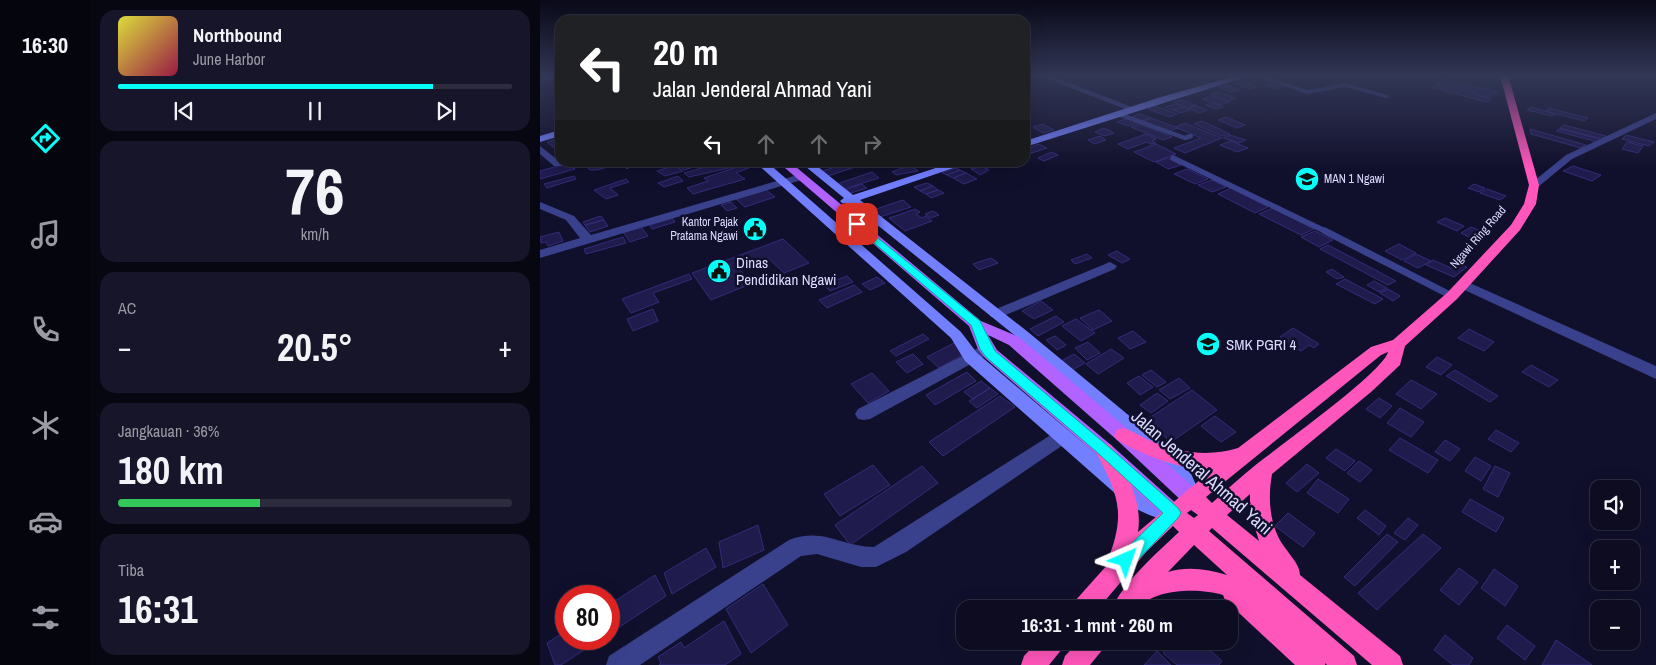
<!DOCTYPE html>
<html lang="id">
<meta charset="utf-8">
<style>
body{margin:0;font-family:"Archivo Narrow",sans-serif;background:#16152a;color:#f1f3f6;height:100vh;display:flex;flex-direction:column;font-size:19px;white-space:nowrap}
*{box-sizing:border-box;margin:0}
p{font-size:16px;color:#9a9ba5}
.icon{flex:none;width:28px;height:28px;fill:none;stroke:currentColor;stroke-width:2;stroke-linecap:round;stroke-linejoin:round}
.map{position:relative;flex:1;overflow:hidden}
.panel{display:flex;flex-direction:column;gap:10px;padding:10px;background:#070712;width:450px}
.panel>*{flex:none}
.guide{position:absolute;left:15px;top:15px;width:475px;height:152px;border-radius:15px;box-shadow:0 5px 20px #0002,0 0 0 1px #2d2c3f;background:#202124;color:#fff;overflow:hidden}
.buttons{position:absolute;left:1050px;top:480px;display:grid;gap:10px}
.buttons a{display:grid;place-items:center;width:50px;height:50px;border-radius:10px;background:#0d0c21;box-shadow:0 5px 20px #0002,0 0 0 1px #2d2c3f;font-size:25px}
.speed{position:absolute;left:15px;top:585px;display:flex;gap:10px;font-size:25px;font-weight:700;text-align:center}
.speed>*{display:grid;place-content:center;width:65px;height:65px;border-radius:50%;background:#0d0c21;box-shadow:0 5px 20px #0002,0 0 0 1px #2d2c3f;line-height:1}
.speed .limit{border:8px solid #d22;background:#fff;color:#111}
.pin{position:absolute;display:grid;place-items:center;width:42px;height:42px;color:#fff;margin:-21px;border-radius:10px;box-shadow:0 2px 8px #0006}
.me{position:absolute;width:55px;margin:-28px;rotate:43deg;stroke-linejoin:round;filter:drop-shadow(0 0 4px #0008)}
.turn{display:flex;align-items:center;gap:18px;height:105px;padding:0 15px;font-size:22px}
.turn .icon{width:65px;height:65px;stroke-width:2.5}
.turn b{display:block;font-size:35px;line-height:42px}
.lanes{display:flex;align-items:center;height:48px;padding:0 15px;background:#0003;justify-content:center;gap:25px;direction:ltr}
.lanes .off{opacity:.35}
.big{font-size:38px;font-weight:700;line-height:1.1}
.panel .tile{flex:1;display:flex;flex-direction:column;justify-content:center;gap:8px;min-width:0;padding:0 18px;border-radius:15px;background:#16152a}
.panel .dial{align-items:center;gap:0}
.dial b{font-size:65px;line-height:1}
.song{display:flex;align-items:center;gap:15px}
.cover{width:60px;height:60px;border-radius:8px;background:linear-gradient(135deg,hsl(60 70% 55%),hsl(340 70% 35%))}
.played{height:5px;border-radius:2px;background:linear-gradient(90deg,#07fffa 80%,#2d2c3f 80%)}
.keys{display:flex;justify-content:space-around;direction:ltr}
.heat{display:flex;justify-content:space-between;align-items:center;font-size:28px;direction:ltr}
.charge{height:8px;border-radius:4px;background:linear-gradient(90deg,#34c759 36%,#2d2c3f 0)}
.trip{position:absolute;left:416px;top:600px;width:282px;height:50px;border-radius:15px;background:#0d0c21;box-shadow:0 5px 20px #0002,0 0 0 1px #2d2c3f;font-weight:700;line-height:50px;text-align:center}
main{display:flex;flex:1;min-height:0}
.tab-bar{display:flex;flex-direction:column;width:90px;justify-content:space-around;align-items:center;background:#05050d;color:#9a9ba5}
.tab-bar .icon{width:35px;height:35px}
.tab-bar .on{color:#07fffa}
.tab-bar b{font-size:22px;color:#f1f3f6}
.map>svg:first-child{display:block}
</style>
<main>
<nav class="tab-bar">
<b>16:30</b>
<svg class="icon on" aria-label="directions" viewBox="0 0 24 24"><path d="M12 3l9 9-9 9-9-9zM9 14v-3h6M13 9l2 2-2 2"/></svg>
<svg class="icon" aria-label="music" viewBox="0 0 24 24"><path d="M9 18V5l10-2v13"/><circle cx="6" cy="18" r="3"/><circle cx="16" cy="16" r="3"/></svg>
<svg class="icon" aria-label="phone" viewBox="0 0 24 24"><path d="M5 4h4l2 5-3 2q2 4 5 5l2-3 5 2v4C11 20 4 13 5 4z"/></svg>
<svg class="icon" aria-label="climate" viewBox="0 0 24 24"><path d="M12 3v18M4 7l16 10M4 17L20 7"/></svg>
<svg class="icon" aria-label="car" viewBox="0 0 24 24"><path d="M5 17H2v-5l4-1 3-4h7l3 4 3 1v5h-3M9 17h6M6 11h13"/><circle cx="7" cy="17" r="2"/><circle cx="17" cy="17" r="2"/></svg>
<svg class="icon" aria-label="filters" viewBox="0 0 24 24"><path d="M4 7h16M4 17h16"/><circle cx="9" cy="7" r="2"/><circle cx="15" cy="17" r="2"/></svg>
</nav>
<section class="panel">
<div class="tile">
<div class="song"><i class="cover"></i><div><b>Northbound</b><p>June Harbor</p></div></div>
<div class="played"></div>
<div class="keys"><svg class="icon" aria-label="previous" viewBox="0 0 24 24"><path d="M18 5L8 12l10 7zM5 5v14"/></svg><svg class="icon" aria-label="pause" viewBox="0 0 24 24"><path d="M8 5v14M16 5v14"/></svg><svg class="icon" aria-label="next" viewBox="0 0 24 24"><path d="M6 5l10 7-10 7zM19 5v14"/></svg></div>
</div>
<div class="tile dial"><b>76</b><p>km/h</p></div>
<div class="tile"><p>AC</p>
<div class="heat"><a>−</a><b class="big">20.5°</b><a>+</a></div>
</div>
<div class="tile"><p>Jangkauan · 36%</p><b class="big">180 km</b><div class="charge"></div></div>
<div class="tile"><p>Tiba</p><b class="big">16:31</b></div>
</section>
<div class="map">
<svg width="1116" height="665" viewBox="0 0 1116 665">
<rect width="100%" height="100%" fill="#11102c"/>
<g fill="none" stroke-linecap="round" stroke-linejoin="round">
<path fill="#0b2c50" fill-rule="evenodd" d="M16 75 15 77 0 80V76Z"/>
</g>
<path fill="#1f1b4d" stroke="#332c7a" d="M904 79 927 84 919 89 895 83Z
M702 82 716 87 709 89 695 84Z
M736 82 745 86 733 89 726 85Z
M685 85 699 90 692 92 678 87Z
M898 85 908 88 919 91 914 94 892 88Z
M929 85 939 88 931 92 920 89Z
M941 88 958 92 949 97 932 93Z
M921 91 951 99 946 102 916 94Z
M679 92 696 98 689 101 671 94Z
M673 96 689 102 680 105 662 99Z
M642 100 656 105 648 108 634 102Z
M673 103 683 107 676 109 665 105Z
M636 104 643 107 632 110 625 107Z
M615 106 637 114 630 117 608 109Z
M656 106 667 110 659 113 649 108Z
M644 107 651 110 640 113 633 110Z
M991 107 1016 114 1012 116 987 110Z
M1009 108 1048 118 1044 121 1005 111Z
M600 114 611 118 588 126 577 122Z
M686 117 705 125 697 128 678 120Z
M611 118 638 128 629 131 603 121Z
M662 121 690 134 682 136 654 124Z
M645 123 682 138 645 153 634 148 661 138 635 127Z
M503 124 514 130 503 133 493 127Z
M600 124 632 137 623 140 591 127Z
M1024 125 1066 136 1062 139 1020 128Z
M564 128 574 133 565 136 555 132Z
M990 129 1046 145 1041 148 991 134Z
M1019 129 1060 139 1058 142 1016 131Z
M606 134 616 139 612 141 616 143 611 144 607 142 588 149 578 144Z
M690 135 706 140 699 143 683 138Z
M1086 135 1114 142 1109 146 1082 139Z
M560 136 566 140 554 144 548 140Z
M17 139 20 145 13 147 7 142Z
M691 141 708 148 697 152 680 145Z
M1087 142 1103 146 1098 153 1082 149Z
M498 144 507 148 492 153 485 150Z
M616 144 636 154 614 162 594 152Z
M512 152 518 155 504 161 498 158Z
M628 158 641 165 628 169 616 162Z
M64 162 78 164 57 170H50L47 167Z
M144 162H171L144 170 138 164Z
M189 162 193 167 149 177 144 173 172 165 170 163 172 162Z
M28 163 35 169 0 179V171Z
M308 163 315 167 285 177 279 172Z
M206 164 211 167 196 173 205 179 153 194 147 188 168 181 164 178Z
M135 165 143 171 125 176 117 171Z
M370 165 378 171 356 175 352 172Z
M442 166 449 170 440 175 431 169Z
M1033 166 1061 175 1052 181 1023 171Z
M416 168 420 170 407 175 402 173Z
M647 169 668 179 655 184 634 174Z
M420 170 426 173 413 178 407 175Z
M332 172 339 178 304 189 297 184Z
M426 173 437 179 424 184 413 178Z
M34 176 36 179 7 188 4 184Z
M138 176 143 181 124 187 118 183Z
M86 179 89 182 70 188 78 195 66 199 54 190Z
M672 180 686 187 672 192 658 185Z
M387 183 393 186 380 191 374 187Z
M322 184 327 188 311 193 306 190Z
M934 184 945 188 939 192 928 188Z
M393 186 398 190 386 194 380 191Z
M691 188 728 207 715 213 678 194Z
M947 189 966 196 960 200 940 193Z
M226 190 235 197 205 207 196 199Z
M398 190 404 193 391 198 386 194Z
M363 200 371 207 337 218 330 211Z
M191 202 197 208 187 211 181 205Z
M733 208 774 229 761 235 719 214Z
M375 209 380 212 376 214 382 218 386 216 392 221 365 231 349 218Z
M393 211 399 215 391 218 385 214Z
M61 216 64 220 45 225 43 222Z
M131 217 135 222 112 229 109 223Z
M905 218 924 226 917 231 897 222Z
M64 220 68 226 50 232 45 225Z
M101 227 108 236 90 242 83 232Z
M931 227 946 233 935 240 921 233Z
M775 231 793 240 779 247 761 237Z
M19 232 23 241 8 246 6 242 1 243 0 237Z
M83 237 86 243 46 254 44 249Z
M243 239 269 263 244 273 228 258 199 269 213 283 171 300 152 273Z
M859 244 876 253 862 260 845 251Z
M788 245 856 281 848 285 780 249Z
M577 251 590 259 582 263 568 255Z
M547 254 552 258 535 264 531 260Z
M876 254 891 261 878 268 864 261Z
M451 258 458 263 439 270 433 264Z
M893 260 911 268 918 263 927 267 914 277 886 265Z
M792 269 804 277 797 279 786 272Z
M149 274 152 279 113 293 119 302 91 313 82 299Z
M307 276 313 282 290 291 284 285Z
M337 277 345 283 330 290 322 284Z
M805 279 843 299 835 304 796 284Z
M834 281 847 288 839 292 827 285Z
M314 285 322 292 287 308 279 300Z
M848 289 860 296 853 301 840 293Z
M501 301 513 310 494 319 482 311Z
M113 309 118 321 93 331 87 319Z
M559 310 572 321 553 330 540 318Z
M516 316 524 322 498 336 490 329Z
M536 319 555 333 541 341 522 326Z
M753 328 779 344 774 348 769 345 761 351 740 337Z
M929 329 954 342 944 351 918 338Z
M593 331 606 342 590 349 578 338Z
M383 334 389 339 356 356 350 351Z
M515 336 526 345 517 350 506 340Z
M548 342 560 353 547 360 535 348Z
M414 343 426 353 399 368 387 357Z
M571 349 584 358 558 374 546 364Z
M373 354 383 364 367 373 356 362Z
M534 354 545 363 532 370 521 361Z
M897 357 912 365 901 375 886 367Z
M991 365 1018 380 1009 387 982 372Z
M611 370 626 382 617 387 602 375Z
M915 370 958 396 950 402 906 376Z
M427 372 436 381 395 405 386 395Z
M332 373 349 391 328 403 311 384Z
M599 376 613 387 600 395 587 383Z
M639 378 650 388 630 399 619 390Z
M871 380 897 394 881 409 856 394Z
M441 381 450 388 433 399 424 392Z
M450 388 458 394 437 408 429 401Z
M652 390 677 410 631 442 606 420Z
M617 393 628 401 611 413 600 405Z
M460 396 475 407 403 456 389 442Z
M839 398 852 406 840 418 826 409Z
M860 408 884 422 871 437 847 423Z
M675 416 696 432 681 442 661 426Z
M956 430 979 443 971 452 948 439Z
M860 438 898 460 888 473 849 450Z
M905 440 920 449 910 461 895 452Z
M796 449 815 461 805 471 786 458Z
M935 457 951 466 941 481 925 471Z
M819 461 832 470 820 482 807 473Z
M767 464 779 473 757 492 746 483Z
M333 465 350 485 300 516 284 494Z
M382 466 398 483 310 545 295 525Z
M955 466 970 473 958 497 943 489Z
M778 479 809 499 798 513 767 493Z
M930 499 964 518 956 532 922 512Z
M825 510 846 526 839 535 817 518Z
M748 513 775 533 763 547 735 526Z
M868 518 878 525 865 540 854 533Z
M218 525 224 550 183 568 179 542Z
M847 534 858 542 815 586 804 577Z
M883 534 901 548 837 610 818 593Z
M166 548 176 567 132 594 124 573Z
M919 568 938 582 919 605 900 590Z
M954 569 978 586 965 606 941 588Z
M115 575 126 596 69 634V605Z
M223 584 248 625 211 653 186 609Z
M184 621 201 654 185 665H119L121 663 118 657 141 642 144 648Z
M967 625 995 646 985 660 957 638Z
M26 631V639H61L21 665H15L7 643Z
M905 635 933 658 929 665H913L894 650Z
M1016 640 1052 665H1002Z
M632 641H660L682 661 679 665H637L623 653Z
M617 651 631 665H604Z"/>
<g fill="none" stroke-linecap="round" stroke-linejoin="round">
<path stroke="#39408c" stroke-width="4.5" d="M578 114 645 138 651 136"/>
<path stroke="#39408c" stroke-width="5.5" d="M633 158 787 232"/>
<path stroke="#39408c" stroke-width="7" d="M785 231 912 296"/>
<path fill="#39408c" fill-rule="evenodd" d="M14 75H20V78L0 83V79Z
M498 75H509L597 109 590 111Z
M713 75H725L767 90 806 83 850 96 846 98 806 87 767 94Z
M1116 113V119L1032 159 998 187H990L989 185 1026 155Z
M0 146 23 164 22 166H14L0 154Z
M77 162H104L87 169Z
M261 174 265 175 266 177 265 179 0 258V250L40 238 26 220 0 209V202L34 216 51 235Z
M570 262 577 266 575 269 461 317H451L449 314 451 311Z
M923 280 1116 366V379L918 287 916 284Z
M446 344 451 345 454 349 451 353 330 419 324 420 318 419 315 414 318 409Z
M523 429 529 431 532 436 529 441 366 552 336 567H321L277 554 261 556 100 665H66L69 656 249 540C284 527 301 547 334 547L517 431Z"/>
<path fill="#727fff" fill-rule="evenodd" d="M699 75H712L485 147V141L621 97Z
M20 130V136L0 142V136Z
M215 162H227L421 332 437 353 600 491 612 497 638 506 641 512 638 518C623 524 600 511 586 503L425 361 411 338Z
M260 162H272L313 195 414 162H431L320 200 488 332 627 447 648 467 662 498 659 504 652 506 645 504 633 478 613 457 478 338 310 203H302L300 201 304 198Z"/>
<path fill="#b162ff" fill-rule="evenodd" d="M238 162H250L441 321 479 337 589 430 659 492 662 498 659 504 652 506 645 504 577 440 469 345 448 335 457 350 571 445 640 507 643 513 640 519 633 522 626 519 557 455 445 358 438 349 429 326Z"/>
<path fill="#ff56bb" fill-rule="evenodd" d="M960 75H968L999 185 996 204 980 230 917 299 865 346 860 365 831 392 732 474C728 497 729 521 741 542 747 552 760 564 760 575L860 656 863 665H832L672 528 669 531 814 656 817 665H787L785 663V665H755L685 600 683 595C660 588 614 588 598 609H572C583 582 618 552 639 532L633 526 607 551 558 609H532L535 601 568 564 567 562C587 512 578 495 555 450L557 445 564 443 571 445C585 472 603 499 598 532L673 469C639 470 606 456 577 440L574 435 577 430 583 428C593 431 602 437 611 441 640 453 668 457 698 448L831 347 853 340 907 293 971 225 984 204 989 185ZM848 352C844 371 740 446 718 463 702 476 687 489 672 503L666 497 841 355ZM710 494V512L719 541 687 515ZM651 510 658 515 654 518 647 513ZM654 545 687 575C668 569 647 566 628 572Z
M498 641H526L522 649 509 665H481L484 656Z
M539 641H567L563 649 550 665H522L525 656Z"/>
</g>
<linearGradient id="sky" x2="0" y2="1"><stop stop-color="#090918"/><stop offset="0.45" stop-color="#323756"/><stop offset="1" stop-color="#323756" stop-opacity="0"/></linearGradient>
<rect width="1116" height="168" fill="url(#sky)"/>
<path fill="#07fffa" stroke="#05a6a2" d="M317 221 440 321 455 351 569 447 638 508 641 513 638 518 592 566 586 568 580 566 578 560 580 555 623 513 559 454 446 357 440 349 431 325 314 226V222Z"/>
<defs>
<g id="school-disc" transform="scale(1.25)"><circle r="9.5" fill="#07fffa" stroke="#11102c"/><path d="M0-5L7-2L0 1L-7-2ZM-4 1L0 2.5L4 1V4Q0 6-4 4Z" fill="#111"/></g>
<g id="civic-disc" transform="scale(1.25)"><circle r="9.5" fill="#07fffa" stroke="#11102c"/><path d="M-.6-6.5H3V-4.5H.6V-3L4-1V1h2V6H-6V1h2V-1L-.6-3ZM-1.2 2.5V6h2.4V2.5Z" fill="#111"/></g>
</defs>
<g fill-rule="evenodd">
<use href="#school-disc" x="767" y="179"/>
<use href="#civic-disc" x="215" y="229"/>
<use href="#civic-disc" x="179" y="271"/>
<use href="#school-disc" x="668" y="344"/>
</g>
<g text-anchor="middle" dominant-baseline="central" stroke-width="5" stroke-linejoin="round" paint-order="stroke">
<g font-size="12" fill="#dbdbff" stroke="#11102c" text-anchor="start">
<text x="784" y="179">MAN 1 Ngawi</text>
<text x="198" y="222" text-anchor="end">Kantor Pajak<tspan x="198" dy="14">Pratama Ngawi</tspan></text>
</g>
<g font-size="12" fill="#dbdbff" stroke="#11102c">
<text transform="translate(938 237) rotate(-49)">Ngawi Ring Road</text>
</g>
<g font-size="15" fill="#dbdbff" stroke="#11102c" text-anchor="start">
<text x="196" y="262">Dinas<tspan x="196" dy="17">Pendidikan Ngawi</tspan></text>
<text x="686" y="344">SMK PGRI 4</text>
</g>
<g font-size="18" fill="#dbdbff" stroke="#11102c">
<text transform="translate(662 472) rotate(41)">Jalan Jenderal Ahmad Yani</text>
</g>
</g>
</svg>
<div class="buttons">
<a><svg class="icon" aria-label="sound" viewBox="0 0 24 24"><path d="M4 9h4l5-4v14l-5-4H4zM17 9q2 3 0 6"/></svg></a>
<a>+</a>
<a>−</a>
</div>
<div class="speed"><div class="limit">80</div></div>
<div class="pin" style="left:317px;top:224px;background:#d93025"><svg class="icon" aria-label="arrive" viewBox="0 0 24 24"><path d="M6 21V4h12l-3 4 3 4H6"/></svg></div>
<svg class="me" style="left:586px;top:560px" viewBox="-20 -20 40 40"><path d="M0-17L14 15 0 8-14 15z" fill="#07fffa" stroke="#fff" stroke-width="4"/></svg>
<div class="trip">16:31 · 1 mnt · 260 m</div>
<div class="guide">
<div class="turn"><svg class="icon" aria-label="left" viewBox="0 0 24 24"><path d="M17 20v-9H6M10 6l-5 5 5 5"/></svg><div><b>20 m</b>Jalan Jenderal Ahmad Yani</div></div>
<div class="lanes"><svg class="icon" aria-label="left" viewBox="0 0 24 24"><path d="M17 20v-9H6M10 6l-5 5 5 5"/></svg><svg class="icon off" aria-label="ahead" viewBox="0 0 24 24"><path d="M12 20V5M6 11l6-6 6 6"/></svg><svg class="icon off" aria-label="ahead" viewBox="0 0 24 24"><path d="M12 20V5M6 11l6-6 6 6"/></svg><svg class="icon off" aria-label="right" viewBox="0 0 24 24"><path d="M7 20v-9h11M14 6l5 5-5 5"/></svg></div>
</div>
</div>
</main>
